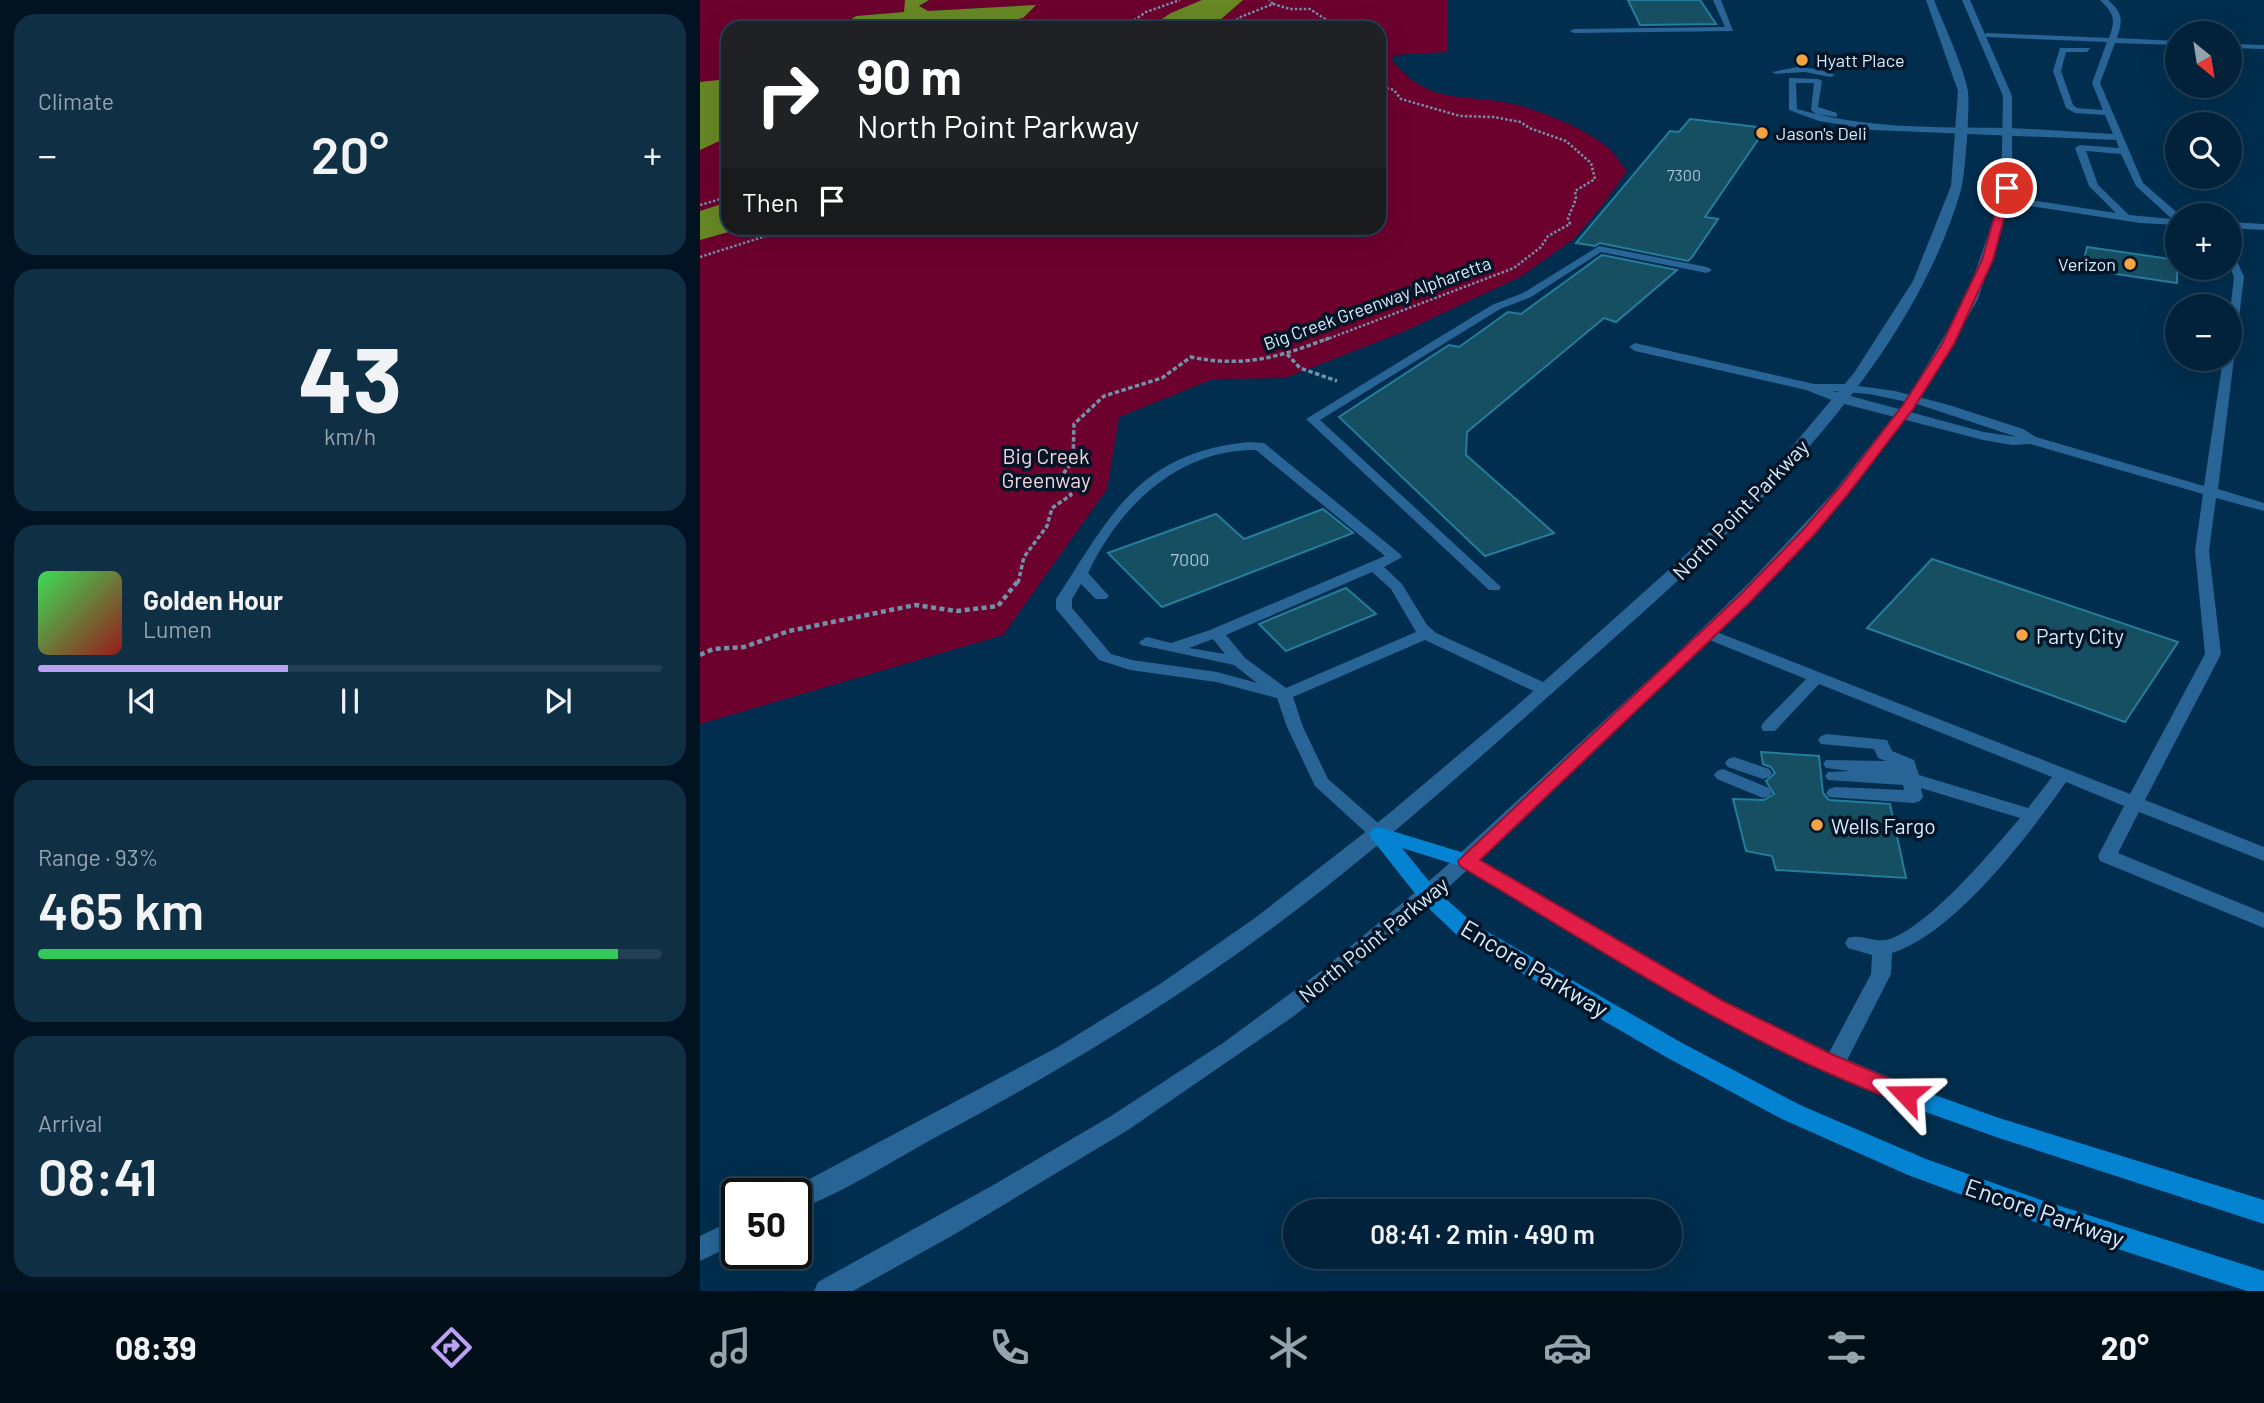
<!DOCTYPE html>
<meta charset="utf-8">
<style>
body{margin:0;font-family:Barlow,sans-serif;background:#0f2f45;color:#f1f3f6;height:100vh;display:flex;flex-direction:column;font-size:26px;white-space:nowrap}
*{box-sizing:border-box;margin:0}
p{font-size:23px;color:#96a4af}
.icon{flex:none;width:38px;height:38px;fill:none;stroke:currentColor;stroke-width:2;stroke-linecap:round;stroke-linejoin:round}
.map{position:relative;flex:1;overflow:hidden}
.side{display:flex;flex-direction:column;gap:14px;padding:14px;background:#011320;width:700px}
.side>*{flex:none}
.top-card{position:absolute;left:21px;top:21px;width:665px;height:214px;border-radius:21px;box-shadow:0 7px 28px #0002,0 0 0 2px #233f54;background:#202124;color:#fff;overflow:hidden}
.needle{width:46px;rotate:150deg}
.tools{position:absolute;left:1465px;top:21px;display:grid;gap:14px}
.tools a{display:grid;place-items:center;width:77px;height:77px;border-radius:50%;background:#01223a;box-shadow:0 7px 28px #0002,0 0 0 2px #233f54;font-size:35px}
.speed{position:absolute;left:21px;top:1178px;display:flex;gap:14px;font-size:35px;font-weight:700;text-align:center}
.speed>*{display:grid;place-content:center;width:91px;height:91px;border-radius:50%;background:#01223a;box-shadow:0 7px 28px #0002,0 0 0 2px #233f54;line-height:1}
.speed .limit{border:4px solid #111;border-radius:10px;background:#fff;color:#111}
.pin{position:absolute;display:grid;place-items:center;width:60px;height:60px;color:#fff;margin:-30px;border:4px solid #fff;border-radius:50%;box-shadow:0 2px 7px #0007}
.me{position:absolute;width:77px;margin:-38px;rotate:293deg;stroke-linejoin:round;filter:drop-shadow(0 0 5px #0008)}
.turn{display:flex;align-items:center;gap:24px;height:147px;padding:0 21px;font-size:32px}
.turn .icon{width:91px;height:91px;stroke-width:2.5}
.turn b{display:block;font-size:49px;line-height:60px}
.then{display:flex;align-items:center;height:66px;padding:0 21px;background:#0003;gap:14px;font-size:26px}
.big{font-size:52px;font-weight:600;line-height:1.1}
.side .tile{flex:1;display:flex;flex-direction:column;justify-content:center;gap:10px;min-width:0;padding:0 24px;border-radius:21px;background:#0f2f45}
.side .dial{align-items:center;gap:0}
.dial b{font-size:91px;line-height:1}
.song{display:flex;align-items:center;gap:21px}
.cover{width:84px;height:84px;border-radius:10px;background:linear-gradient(135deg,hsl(130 70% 55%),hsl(0 70% 35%))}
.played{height:7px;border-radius:4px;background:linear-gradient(90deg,#bca0f2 40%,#233f54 40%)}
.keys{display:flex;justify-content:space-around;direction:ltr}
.heat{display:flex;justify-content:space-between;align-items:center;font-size:38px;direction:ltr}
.charge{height:10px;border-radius:5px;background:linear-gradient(90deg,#34c759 93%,#233f54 0)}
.trip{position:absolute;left:583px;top:1199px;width:399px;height:70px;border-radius:35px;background:#01223a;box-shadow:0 7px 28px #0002,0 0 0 2px #233f54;font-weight:600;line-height:70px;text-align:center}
.tabs{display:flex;height:112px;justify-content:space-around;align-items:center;background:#000e17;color:#96a4af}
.tabs .icon{width:49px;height:49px}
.tabs .selected{color:#bca0f2}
.tabs b{font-size:32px;color:#f1f3f6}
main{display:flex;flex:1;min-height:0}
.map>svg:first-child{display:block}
</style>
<main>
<section class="side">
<div class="tile"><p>Climate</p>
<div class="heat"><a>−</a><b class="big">20°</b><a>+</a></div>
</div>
<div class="tile dial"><b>43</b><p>km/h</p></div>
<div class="tile">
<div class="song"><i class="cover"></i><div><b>Golden Hour</b><p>Lumen</p></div></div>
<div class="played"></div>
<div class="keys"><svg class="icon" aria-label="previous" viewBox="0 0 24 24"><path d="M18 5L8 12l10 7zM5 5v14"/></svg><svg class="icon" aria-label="pause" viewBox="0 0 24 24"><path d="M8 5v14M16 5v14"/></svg><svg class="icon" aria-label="next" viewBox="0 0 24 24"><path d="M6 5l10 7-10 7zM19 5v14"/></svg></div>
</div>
<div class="tile"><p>Range · 93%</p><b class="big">465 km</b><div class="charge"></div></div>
<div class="tile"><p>Arrival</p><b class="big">08:41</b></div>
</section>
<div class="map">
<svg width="1564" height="1291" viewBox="0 0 1564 1291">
<rect width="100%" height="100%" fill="#012e4e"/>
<path fill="#6d012e" d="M0 0H205V12L156 16 138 28H28V228H679V28H178L186 24 229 21 227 27 335 5 228 11 219 7 229 0H748L747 52 694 55 692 60C728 106 764 93 813 104 839 110 886 129 906 146 914 152 920 163 927 171L904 203 874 239 820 277 703 332 585 378 513 379 419 417 407 489 303 635 0 724Z"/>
<path fill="#678824" d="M205 0H229L219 6 228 11 336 5 323 18 285 25 227 27 229 21 186 24 178 28H138L156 16 204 12Z
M502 0H543L511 28H448L471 13Z
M28 79V137L0 150V82Z
M28 202V228H43L0 240V211Z"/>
<path fill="#164e62" stroke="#257d9b" stroke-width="2" d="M928 0H1000L1016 24 940 25Z
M990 119 1066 128 1005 217 1018 219 992 257 988 261 900 243 895 246 876 243 970 131 979 132Z
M1387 247 1477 260V283L1382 269Z
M902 255 977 270 916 322 904 318 767 432 766 455 854 533 785 556 639 417 749 345 759 347 808 312 821 314Z
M623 509 653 533 462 607 408 553 516 514 544 539Z
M1232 559 1478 642 1425 722 1167 628Z
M646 588 676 614 586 651 559 624Z
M1061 752 1119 756 1123 793 1129 800 1190 804 1206 878 1076 870 1072 856 1046 851 1033 799 1064 800 1074 794 1066 781 1075 773 1071 767 1063 764Z"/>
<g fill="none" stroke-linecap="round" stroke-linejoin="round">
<path stroke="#7290a8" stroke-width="2.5" stroke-dasharray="2.5 2" stroke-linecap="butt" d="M573 4 590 9H610L631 23 621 28
M423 28 446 12 480 0
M532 28 538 18 573 4 569 0
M0 205 28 197
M0 257 91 228
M625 340 814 268 841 247 848 236 870 224 868 218 876 199 875 191 895 179 891 163 866 141 829 128 821 122 793 117 760 116 701 99 694 90 679 86"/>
<path stroke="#7290a8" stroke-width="3.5" stroke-dasharray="4.5 2.5" stroke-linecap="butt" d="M587 354 600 368 637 381
M318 583 324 557 347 526 352 508 371 495 360 478 373 461 374 424 404 396 462 378 491 357C544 368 580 357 629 338"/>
<path stroke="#7290a8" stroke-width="4.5" stroke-dasharray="5 3.5" stroke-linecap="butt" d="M0 655 13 649 44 647 89 631 215 605 257 611 298 606 318 581"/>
<path fill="#286596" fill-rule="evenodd" d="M1013 0H1021L1033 31 874 33 870 31 874 29 1025 27Z
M1400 0H1408C1423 13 1423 20 1417 38L1477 41V45L1415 43 1400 83 1443 183 1480 215H1477V225L1440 223 1305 202 1300 199 1305 196 1416 213 1389 186 1375 148 1380 145 1419 148 1416 140 1173 130 1119 121 1089 110V78L1118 79 1122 81 1118 107 1137 113V117L1116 114 1111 110 1114 83H1096L1097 109C1165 129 1235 127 1306 128 1342 129 1377 132 1413 134L1405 115 1375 113 1366 108 1353 71 1360 48H1390L1387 52H1366L1361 71 1373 105 1377 108 1403 110 1392 83 1407 42 1287 37 1283 35 1287 33 1409 38C1416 19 1414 14 1400 0ZM1386 151 1421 154 1436 186 1472 219 1429 215 1398 185Z
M1530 44 1564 45V49L1530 48Z
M1097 67 1117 69 1135 75 1131 77 1104 72 1076 74 1072 72Z
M1530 222 1564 224V230L1530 228Z
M899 246 1007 267 1012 270 1007 273 901 252 831 297 800 309 620 420 801 587 799 590H789L606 419 792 305 823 293Z
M1530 258 1538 263 1544 277 1518 489 1564 503V511L1516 498 1509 551 1521 654 1445 800 1564 847V861L1439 812 1418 853 1564 913V928L1400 861 1398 856 1424 806 1366 782C1329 835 1254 934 1192 953L1191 974 1142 1070 1134 1073 1126 1070 1123 1064 1171 974 1172 955 1148 948 1145 943 1148 938C1162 933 1175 944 1190 939 1230 925 1292 851 1320 818L1221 788 1223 797 1220 801 1214 803 1129 797 1126 793 1129 789 1135 787 1204 790 1203 785 1128 780 1125 776 1128 772 1150 771 1126 768 1123 764 1126 760 1186 761 1178 758 1174 749 1121 744 1118 740 1121 736 1127 734 1187 740 1192 751 1214 760 1219 775 1328 808 1352 777 1119 684 1075 731H1063L1061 727 1063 723 1106 679 1002 637 1000 634 1002 631H1014L1430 794 1505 654 1495 551 1503 494 1330 444 1312 445 1283 440 1137 402 1106 390 935 351 929 347 935 343 1114 384H1144L1195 391 1249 405 1323 429 1336 437 1504 486 1523 359H1530V312L1534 277 1530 267ZM1132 391 1169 394 1217 404 1317 437 1284 432Z
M549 442 564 443 700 554 702 557 684 567 702 584 727 625 736 633 852 686 854 690 852 694H840L725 640 593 697 603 727 628 779 685 829 688 834 685 839H673L615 786 587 727 577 698 516 682 430 670 399 660 356 609V599C411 515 438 453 549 442ZM556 450 685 556 510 630 471 643 447 637 439 642 441 645 534 665 557 683 517 672 432 660 411 654 372 608V599L381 584 396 599H406L409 596 388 573C419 507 478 449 556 450ZM672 572 691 589 716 632 586 688 545 658 526 635ZM513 639 525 654 489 648Z
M1034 757 1069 769 1072 773 1069 777 1063 779 1028 767 1025 763 1028 759Z
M1023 769 1069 788 1072 792 1069 796 1063 798 1017 779 1014 775 1017 771Z"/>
<path fill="#286596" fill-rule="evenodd" d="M1226 0H1234C1243 23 1265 70 1268 92 1270 107 1265 176 1261 190 1205 382 1023 542 877 671 777 760 678 850 571 929 466 1007 354 1074 238 1136 194 1160 143 1193 96 1210V1194H86L87 1191 356 1048 460 984 555 918 686 816 813 709 1000 542 1080 461 1154 373 1213 281 1251 186 1258 91Z
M1262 0H1270L1312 96V197L1278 299 1220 400 1144 500 1062 589 836 807 718 915 594 1016 428 1130 255 1234 153 1291H114L118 1282 295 1184 411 1116 523 1043 621 971 743 869 970 660 1050 582 1133 493 1207 399 1266 299 1301 197 1303 96Z
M37 1218V1243L0 1261V1236Z"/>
<path fill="#0483d2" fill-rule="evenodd" d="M679 827 774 856 1024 1001 1129 1052 1215 1088 1299 1118 1564 1200V1224L1299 1138 1197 1102 1113 1066 1008 1013 760 866 702 848 737 891 774 924 982 1043 1100 1105 1226 1159 1338 1199 1564 1271V1291H1547L1338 1223 1208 1175 1082 1119 966 1057 758 936 721 901 672 839 669 834 672 829Z"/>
</g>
<path fill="#e11d48" stroke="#92132f" stroke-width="2" d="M1303 186 1312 188 1293 260 1254 344 1213 409 1148 494 1113 536 1051 601 780 860 1023 1001 1129 1053 1214 1089 1217 1095 1214 1101 1206 1104C1052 1051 900 949 760 866L758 861 1040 595 1103 530 1139 488 1203 405 1242 344 1282 260Z"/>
<g fill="#f5a345" stroke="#011527" stroke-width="2.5">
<circle cx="1102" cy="60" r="7"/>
<circle cx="1062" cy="133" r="7"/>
<circle cx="1430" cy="264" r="7"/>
<circle cx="1322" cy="635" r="7"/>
<circle cx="1117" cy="825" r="7"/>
</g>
<g text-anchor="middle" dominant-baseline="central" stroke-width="7" stroke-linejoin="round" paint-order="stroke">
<g font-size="16" fill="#aac4d5">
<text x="984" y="174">7300</text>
</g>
<g font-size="18" fill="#dbebfb" stroke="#011527" text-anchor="start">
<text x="1116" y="60">Hyatt Place</text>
<text x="1076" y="133">Jason's Deli</text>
<text x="1416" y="264" text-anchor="end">Verizon</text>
</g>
<g font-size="18" fill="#dbebfb" stroke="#011527">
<text transform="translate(677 303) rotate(-20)">Big Creek Greenway Alpharetta</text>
</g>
<g font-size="18" fill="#aac4d5">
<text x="490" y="559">7000</text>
</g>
<g font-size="21" fill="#f7d5db" stroke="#011527">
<text x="346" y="455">Big Creek<tspan x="346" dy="24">Greenway</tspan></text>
</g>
<g font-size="21" fill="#dbebfb" stroke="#011527">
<text transform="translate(1040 509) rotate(-46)">North Point Parkway</text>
<text transform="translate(673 939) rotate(-39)">North Point Parkway</text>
</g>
<g font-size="21" fill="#dbebfb" stroke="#011527" text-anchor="start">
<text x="1336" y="635">Party City</text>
<text x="1131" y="825">Wells Fargo</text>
</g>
<g font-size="24" fill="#dbebfb" stroke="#011527">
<text transform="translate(835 968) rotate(31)">Encore Parkway</text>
<text transform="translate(1345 1212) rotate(19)">Encore Parkway</text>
</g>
</g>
</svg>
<div class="tools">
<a><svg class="needle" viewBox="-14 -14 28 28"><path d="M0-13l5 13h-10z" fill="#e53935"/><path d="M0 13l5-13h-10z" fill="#96a4af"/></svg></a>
<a><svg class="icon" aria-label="search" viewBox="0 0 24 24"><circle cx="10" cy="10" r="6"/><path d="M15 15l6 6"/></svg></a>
<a>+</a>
<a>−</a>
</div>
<div class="speed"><div class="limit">50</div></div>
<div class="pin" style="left:1307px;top:188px;background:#d93025"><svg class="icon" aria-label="arrive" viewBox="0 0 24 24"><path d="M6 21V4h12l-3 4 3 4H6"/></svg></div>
<svg class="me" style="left:1206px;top:1095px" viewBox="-20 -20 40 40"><path d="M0-17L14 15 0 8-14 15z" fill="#e11d48" stroke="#fff" stroke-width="4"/></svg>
<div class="trip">08:41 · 2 min · 490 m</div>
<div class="top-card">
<div class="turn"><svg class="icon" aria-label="right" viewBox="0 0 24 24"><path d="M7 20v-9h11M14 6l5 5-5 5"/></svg><div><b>90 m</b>North Point Parkway</div></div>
<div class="then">Then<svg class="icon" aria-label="arrive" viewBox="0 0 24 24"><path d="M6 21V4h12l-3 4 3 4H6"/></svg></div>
</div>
</div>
</main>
<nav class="tabs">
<b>08:39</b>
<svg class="icon selected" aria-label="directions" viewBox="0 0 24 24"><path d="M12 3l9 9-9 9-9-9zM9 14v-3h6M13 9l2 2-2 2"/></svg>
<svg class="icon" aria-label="music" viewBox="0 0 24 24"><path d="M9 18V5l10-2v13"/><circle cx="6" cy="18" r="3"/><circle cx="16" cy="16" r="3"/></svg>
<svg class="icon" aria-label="phone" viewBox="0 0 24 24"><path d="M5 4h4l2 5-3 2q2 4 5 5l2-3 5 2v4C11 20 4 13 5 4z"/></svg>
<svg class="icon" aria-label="climate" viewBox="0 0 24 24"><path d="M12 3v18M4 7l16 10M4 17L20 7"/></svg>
<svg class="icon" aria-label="car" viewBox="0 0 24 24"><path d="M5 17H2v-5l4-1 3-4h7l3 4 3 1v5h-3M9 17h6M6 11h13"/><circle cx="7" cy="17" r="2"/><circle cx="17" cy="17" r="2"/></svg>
<svg class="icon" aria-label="filters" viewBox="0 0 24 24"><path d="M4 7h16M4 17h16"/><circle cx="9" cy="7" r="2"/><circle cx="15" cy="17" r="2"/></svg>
<b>20°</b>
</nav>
